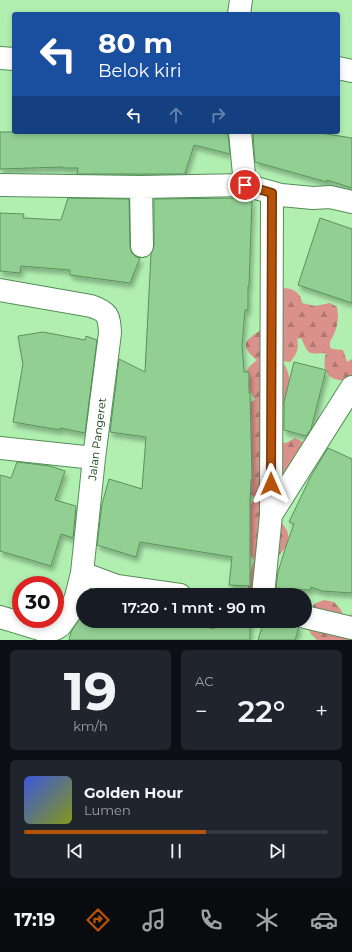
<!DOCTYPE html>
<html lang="id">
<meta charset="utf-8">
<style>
body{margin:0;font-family:Montserrat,sans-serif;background:#20242c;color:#f1f3f6;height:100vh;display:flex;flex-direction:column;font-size:15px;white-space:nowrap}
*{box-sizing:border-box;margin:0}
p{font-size:13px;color:#9ea1a6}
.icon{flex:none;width:22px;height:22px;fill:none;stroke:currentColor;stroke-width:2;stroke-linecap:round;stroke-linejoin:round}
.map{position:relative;height:640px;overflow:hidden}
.details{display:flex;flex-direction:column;gap:10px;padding:10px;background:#0d0f14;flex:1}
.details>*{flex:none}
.guide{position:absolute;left:12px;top:12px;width:328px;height:122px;border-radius:4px;box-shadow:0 2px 6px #0003;background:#1a4fa0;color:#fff;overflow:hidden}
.speed{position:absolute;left:12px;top:576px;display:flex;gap:8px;font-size:20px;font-weight:700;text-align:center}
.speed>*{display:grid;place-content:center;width:52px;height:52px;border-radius:50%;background:#171b24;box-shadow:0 2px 6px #0003;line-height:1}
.speed .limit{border:6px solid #d22;background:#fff;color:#111}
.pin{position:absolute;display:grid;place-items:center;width:34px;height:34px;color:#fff;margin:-17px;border:2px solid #fff;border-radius:50%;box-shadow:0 1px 4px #0007}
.me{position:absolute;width:44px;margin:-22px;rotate:0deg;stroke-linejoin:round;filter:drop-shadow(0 0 3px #0008)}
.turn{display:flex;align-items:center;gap:14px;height:84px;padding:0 20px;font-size:18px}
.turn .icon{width:52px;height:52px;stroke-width:2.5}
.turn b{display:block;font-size:28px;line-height:34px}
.lanes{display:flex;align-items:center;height:38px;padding:0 20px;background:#0003;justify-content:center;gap:20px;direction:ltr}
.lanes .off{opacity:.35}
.big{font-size:30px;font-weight:600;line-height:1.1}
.details .widget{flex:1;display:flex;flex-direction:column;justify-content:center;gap:6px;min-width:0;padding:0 14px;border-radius:6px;background:#20242c}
.details .dial{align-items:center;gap:0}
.dial b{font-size:52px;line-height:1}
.song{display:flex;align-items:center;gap:12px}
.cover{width:48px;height:48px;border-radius:6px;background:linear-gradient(135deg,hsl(230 70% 55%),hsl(70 70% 35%))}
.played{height:4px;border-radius:2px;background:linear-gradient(90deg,#b45309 60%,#363941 60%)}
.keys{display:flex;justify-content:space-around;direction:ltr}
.heat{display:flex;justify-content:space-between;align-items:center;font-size:22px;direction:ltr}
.details .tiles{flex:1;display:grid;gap:10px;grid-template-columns:1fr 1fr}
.widget:last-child{grid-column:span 2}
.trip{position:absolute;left:76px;top:588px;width:236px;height:40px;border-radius:20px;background:#171b24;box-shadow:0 2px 6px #0003;font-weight:600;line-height:40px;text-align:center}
.tab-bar{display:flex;height:64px;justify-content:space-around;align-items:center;background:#090b0e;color:#9ea1a6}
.tab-bar .icon{width:28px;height:28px}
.tab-bar .on{color:#b45309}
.tab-bar b{font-size:18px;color:#f1f3f6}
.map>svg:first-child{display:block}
</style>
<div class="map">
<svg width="352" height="640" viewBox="0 0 352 640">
<defs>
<pattern id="forest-firs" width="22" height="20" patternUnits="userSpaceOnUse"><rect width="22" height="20" fill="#db918b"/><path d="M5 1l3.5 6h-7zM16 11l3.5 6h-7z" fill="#b07670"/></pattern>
<filter id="shadow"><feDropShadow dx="2.5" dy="4.5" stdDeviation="2" flood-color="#0004"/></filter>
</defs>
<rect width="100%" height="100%" fill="#b1efb1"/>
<path fill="url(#forest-firs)" d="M285 288C294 289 301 293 302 303L315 306 330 303 337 307C339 317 338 325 334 334 332 339 329 341 330 347L332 349 343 350 347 362 352 359V380C332 383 320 374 326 353 307 354 309 355 301 338L297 339C299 349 297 354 290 362L282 361C291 374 291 383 287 398 286 403 285 406 281 409L280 442 286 443 295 438 304 443 279 520C294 535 290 545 276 558 278 572 277 580 270 592L259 595 248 590V580L254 560 246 552 245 509 251 504 255 497 248 493V403L255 400C246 383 238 374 257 360 253 357 244 350 246 343 249 336 259 333 264 326 271 315 276 302 281 290Z
M324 600 334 602 341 610 345 620 350 617 352 613V640H317L311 634 305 624 308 614 314 604Z"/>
<path fill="#92cf93" stroke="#58935a" filter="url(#shadow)" d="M0 132H204L228 134 230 154 194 145 185 173 187 174H77L78 168H63V167L0 169Z
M254 132H314L352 138V188L327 180V182L255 162 253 135H254Z
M68 198 129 199 130 247 132 253 136 257 140 258 130 283 70 275V270L21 266 20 273 0 271V213L24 214 23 218 61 220Z
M243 198 252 200 249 286H248V310H245L242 345 244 372H249V393L250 392 252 479H251L250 506V586L229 585 232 557 140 542 136 557 97 545 102 504 109 479 142 489 146 437 110 432 119 359 145 372 151 254 154 246V199Z
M320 218 352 229V303L298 285Z
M43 332 85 340 86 336 97 340 85 433 60 428V430L13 422 23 364 18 336Z
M294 362 326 370 311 429 306 436 284 430V402Z
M328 448 352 459V593L322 591 311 587 310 590 276 588 278 572 286 546 294 524 289 522 311 476Z
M17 462 50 466 65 471 55 500 76 506 73 538 61 534 51 566 0 551V475L11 478Z
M83 613V621H185L214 629 217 621H250V640H69L71 632Z
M264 621H293L299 627 295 640H258Z"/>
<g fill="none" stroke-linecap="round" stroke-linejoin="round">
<g stroke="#548e56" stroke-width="24">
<path id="minor" d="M239 14 241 0
M0 58 14 59
M338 68 352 71
M240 132 245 185
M0 185 141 187 245 185 281 195 313 198 330 197 352 202
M141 187 142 246
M0 290 91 306C108 312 109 315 110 333L94 458 82 573 76 597 70 612 60 626 55 629 43 630 0 617
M0 448 94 458
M271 515 272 193
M82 573 117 586 180 595
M263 595 271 515 352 387
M305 617 352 628"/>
</g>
<use href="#minor" stroke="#fff" stroke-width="22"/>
</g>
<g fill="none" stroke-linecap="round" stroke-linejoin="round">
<g stroke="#753606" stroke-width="10">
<path id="route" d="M245 185 272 193 271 484"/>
</g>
<use href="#route" stroke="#b45309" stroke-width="7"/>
</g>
<g text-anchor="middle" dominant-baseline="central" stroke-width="4" stroke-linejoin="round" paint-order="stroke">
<g font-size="11" fill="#102811" stroke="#f9fff9">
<text transform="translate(97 439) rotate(-83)">Jalan Pangeret</text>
</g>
</g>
</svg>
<div class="speed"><div class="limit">30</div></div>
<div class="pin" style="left:245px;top:185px;background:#d93025"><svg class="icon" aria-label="arrive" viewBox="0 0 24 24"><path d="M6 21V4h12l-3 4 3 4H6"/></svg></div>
<svg class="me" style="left:271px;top:484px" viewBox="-20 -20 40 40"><path d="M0-17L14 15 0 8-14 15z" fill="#b45309" stroke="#fff" stroke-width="4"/></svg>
<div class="trip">17:20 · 1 mnt · 90 m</div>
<div class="guide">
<div class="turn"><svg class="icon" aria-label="left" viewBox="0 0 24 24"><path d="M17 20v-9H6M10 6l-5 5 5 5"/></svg><div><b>80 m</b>Belok kiri</div></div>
<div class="lanes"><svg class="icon" aria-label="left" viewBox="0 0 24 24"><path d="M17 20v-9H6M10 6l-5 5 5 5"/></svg><svg class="icon off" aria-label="ahead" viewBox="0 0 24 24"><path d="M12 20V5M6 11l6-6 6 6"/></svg><svg class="icon off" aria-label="right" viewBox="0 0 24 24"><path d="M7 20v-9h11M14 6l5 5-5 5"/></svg></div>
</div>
</div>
<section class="details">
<div class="tiles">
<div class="widget dial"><b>19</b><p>km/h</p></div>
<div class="widget"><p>AC</p>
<div class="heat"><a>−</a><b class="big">22°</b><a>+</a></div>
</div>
<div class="widget">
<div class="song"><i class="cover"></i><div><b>Golden Hour</b><p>Lumen</p></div></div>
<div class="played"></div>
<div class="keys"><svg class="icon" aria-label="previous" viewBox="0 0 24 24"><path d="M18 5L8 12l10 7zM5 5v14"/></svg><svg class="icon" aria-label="pause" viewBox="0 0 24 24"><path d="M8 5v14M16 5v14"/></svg><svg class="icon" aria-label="next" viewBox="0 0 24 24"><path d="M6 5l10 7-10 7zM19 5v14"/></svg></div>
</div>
</div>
</section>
<nav class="tab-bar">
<b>17:19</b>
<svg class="icon on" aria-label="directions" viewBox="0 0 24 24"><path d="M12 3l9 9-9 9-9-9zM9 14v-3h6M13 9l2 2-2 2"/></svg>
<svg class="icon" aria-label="music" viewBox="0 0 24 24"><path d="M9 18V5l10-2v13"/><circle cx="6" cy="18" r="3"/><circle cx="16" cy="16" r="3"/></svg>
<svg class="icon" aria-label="phone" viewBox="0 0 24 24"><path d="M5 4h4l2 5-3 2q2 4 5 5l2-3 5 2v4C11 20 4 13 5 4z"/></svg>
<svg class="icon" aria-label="climate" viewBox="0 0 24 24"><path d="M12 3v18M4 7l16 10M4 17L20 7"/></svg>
<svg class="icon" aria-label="car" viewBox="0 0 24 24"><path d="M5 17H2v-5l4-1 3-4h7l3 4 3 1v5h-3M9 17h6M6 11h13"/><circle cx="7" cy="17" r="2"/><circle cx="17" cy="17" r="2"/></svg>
</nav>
